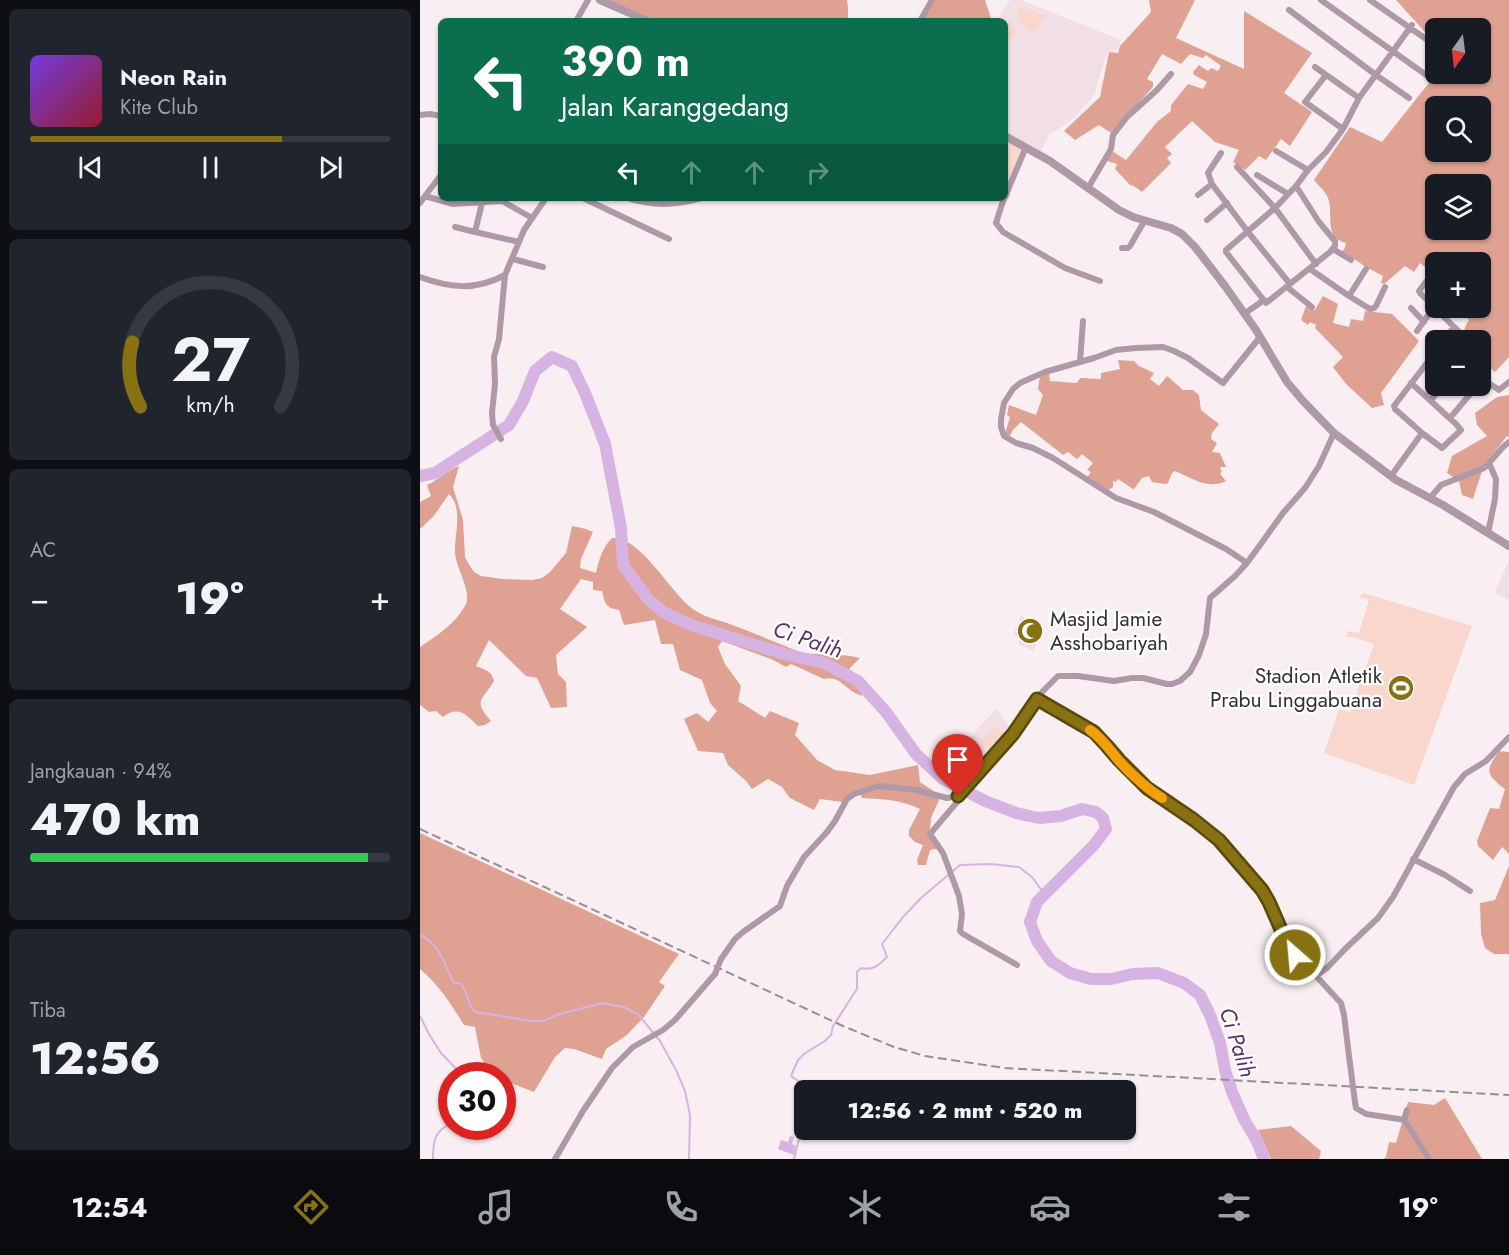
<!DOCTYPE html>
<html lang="id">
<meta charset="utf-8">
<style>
body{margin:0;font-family:Jost,sans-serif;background:#20242c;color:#f1f3f6;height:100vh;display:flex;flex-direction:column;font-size:22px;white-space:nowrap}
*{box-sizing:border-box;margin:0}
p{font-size:20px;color:#9ea1a6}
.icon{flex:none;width:33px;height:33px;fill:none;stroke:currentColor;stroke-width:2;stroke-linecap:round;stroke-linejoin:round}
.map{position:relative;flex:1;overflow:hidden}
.drawer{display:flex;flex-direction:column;gap:9px;padding:9px;background:#0d0f14;width:420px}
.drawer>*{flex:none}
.banner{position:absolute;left:18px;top:18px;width:570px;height:183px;border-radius:9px;box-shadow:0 2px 4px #0004;background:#0b6e4f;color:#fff;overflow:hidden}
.needle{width:39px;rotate:194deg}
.buttons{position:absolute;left:1005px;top:18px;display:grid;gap:12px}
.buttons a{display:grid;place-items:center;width:66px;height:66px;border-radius:9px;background:#171b24;box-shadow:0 2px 4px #0004;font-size:30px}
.speed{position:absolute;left:18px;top:1062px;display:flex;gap:12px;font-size:30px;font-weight:700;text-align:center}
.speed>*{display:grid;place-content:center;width:78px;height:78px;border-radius:50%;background:#171b24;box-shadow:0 2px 4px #0004;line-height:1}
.speed .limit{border:9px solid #d22;background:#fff;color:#111}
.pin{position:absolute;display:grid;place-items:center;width:51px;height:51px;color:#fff;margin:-62px -26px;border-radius:50% 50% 50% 0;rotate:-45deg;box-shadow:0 0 6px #0007}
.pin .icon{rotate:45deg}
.me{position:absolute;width:66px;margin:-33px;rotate:333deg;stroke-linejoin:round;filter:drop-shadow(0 0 4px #0008)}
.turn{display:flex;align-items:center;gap:21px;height:126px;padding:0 24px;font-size:27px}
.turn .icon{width:78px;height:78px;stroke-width:2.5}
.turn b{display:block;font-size:42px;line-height:51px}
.lanes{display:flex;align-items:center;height:57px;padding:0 24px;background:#0003;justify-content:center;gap:30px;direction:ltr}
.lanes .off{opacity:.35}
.big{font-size:45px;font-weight:800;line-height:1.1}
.drawer .card{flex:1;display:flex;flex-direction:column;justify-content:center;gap:9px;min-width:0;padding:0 21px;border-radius:9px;background:#20242c}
.drawer .dial{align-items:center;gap:0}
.dial svg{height:156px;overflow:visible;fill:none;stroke:#363941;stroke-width:7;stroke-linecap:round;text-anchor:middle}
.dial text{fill:#f1f3f6;stroke:none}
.song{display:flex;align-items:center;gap:18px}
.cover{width:72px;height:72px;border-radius:9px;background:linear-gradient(135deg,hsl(260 70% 55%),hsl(350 70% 35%))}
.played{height:6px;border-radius:3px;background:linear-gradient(90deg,#877112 70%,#363941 70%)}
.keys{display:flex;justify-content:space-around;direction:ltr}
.heat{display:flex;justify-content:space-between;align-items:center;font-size:33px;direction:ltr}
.charge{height:9px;border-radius:4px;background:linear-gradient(90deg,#34c759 94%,#363941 0)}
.trip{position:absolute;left:374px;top:1080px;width:342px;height:60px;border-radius:9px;background:#171b24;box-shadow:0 2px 4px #0004;font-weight:800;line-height:60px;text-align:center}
.menu{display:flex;height:96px;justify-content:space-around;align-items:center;background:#090b0e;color:#9ea1a6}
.menu .icon{width:42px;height:42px}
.menu .current{color:#877112}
.menu b{font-size:27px;color:#f1f3f6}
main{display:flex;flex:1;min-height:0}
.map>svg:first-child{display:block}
</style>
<main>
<section class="drawer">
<div class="card">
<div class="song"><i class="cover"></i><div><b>Neon Rain</b><p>Kite Club</p></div></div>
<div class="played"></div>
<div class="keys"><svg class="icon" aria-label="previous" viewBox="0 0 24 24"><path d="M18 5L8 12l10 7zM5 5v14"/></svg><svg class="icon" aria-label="pause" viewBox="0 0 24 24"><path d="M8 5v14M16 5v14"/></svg><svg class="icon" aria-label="next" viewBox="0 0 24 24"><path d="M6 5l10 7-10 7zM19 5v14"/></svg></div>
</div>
<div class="card dial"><svg viewBox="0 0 100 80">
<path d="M14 69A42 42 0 1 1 86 69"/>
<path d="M14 69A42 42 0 0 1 10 36" stroke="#877112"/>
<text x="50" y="56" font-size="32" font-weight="700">27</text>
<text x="50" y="72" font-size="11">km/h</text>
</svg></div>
<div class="card"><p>AC</p>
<div class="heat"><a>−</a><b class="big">19°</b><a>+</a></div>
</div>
<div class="card"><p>Jangkauan · 94%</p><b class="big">470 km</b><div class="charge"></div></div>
<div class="card"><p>Tiba</p><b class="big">12:56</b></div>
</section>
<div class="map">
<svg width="1089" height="1159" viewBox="0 0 1089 1159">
<rect width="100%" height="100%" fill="#f9eff2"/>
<path fill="#f2dfe5" d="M590 0H601L701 40 698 49 687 53 674 95 655 117 642 127 629 135 621 151 585 133V21H576Z
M1089 561V600L1075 594 1085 568Z
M601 615 623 629 617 638 619 640 613 651 598 644 600 638 593 635Z
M576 709 582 714 581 716 592 731 557 771 541 756 550 745 546 741Z"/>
<path fill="#f9d7cd" d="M600 8 627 15 613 33 598 20 597 12Z
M587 21C602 29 597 37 585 43V22Z
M585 139 603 147 589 183 585 181Z
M944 593 1052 626 994 785 904 753 919 709 930 712 954 644 932 637H926L928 631 939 633 949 600 939 597Z
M576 725 579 728 578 730 580 732 582 731 588 736 573 753 561 744 562 743 561 741Z"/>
<path fill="#dfa292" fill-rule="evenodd" d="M189 0H427L428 8V20L427 21H238Z
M515 0H565L572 21H501Z
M729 0H775L756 38 824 69V11L892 53 864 93 892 112 870 146 861 139 846 160 839 156 825 170 813 162 819 150 795 142 772 121 745 147 752 154 747 158 751 163 722 192 714 186 710 185 695 169 697 164 687 161 692 151 706 160 737 122 751 111V105L768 84 783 89 787 82 774 75 773 72 779 65 788 71 791 68 798 71 801 66 786 55 783 58 770 54 761 64 742 54 727 79 733 82V87L691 133 679 125 655 140 644 131 680 97 689 52 698 53 700 46 731 12Z
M976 0H1089V357L1075 372 1061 360 1060 340H1050C1043 332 1043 329 1049 320L1035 308H1060V262H1016L1015 273H1012L1000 263 994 272 985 266 964 284 961 283 963 276 946 267 922 251 925 248 926 243C902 238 915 210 907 196 904 190 898 185 894 180L930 127 962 142 1016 74H1060V28H1016L1015 43ZM1016 106H1060V152H1016ZM1016 184H1060V230H1016Z
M903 296 918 304 913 323 929 327 931 319 943 321 945 311 972 314 999 341 961 393 964 405 952 408 926 384 913 367 923 357 895 328 896 325 890 322 888 325 881 320 886 306 895 310Z
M698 360 714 361 719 366 734 373 730 379 739 386 747 376 763 390H773L779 395 781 410 799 424 792 433 791 439 797 443 792 452 800 453 806 467H801L800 469 802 471 800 474 806 481C788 490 772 478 755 471L752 473 748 483 746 484 732 482 729 476 722 478 714 489H713L698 479 696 482 693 481V487L687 491 667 478 671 472 667 470 673 463 662 454 657 459 648 452 643 455 601 422 593 430 589 437 585 434 590 417 587 415 589 405 616 415 623 395 618 389 620 376 629 373 630 381 657 383 660 378 681 379V373L700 369Z
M1089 395V438L1087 436 1069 459 1061 474 1053 499 1042 495 1039 481 1027 473 1032 456 1067 436 1057 425 1055 413 1077 397Z
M39 466 33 487 43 520 45 557 48 563 54 572 61 576 83 579 112 580 122 578 130 572 146 553 152 526 166 529 173 532 161 559 160 568 176 573C179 560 182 548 192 538 221 536 250 593 273 609 284 617 295 619 307 623 326 630 345 638 363 645 370 648 378 652 385 653 403 656 422 653 440 658L429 669 437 675 442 696C437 694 432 692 428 688 420 682 415 676 404 679L371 664 366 667 351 659 302 641 298 647 305 664 321 686 318 701 345 718 350 711 379 723 375 735 397 760 415 770 450 775 498 765 500 782 515 792 519 800 511 818 510 829 519 848 510 850 506 865H498L497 860 503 845 495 842 489 836V830L500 809C482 800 462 799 442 798L439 790 422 802 400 799 394 810 370 798 362 787 348 779 332 789 326 781 308 765 303 753 278 751 264 719 277 713 288 722 297 711 290 703 282 680 260 670 253 644H241L235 620 204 625 199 610C185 608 185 603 182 591L173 590V582L161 579 140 609 167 627 136 655 138 674 146 682 147 707 131 708 117 678 106 676 69 640 56 666C65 670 71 670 74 681 63 700 52 700 71 721L65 725 58 726C46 715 39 705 23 717L16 711 9 712 0 705V647C16 636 35 624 45 606 53 592 36 569 35 553 34 535 44 509 29 494L13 517 0 529V502L11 496 7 485C18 480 28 470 39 466Z
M1079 751 1089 752V854L1082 847 1073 860 1058 846 1057 841 1070 808 1079 809 1085 789C1066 775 1065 771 1079 751Z
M0 833 259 954 239 982 245 986 224 1017 207 1035 186 1049 182 1059 154 1049 145 1048 135 1057 114 1092 83 1080 82 1076 73 1075 61 1058 55 1027 44 1025C31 1004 19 985 0 969Z
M1089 866V954H1074L1065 948 1061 934 1060 903 1075 900Z
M1025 1098 1062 1159H963L966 1157 969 1142 976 1143 988 1102 1014 1105Z
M871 1126 901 1151 899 1159H851L838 1130Z"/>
<path fill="#d6b3e3" d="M370 1136 374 1137 372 1144 376 1146 374 1155 358 1149 361 1140 368 1142Z"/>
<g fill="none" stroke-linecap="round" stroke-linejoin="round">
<path stroke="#d6b3e3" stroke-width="2" d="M0 935C18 943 26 965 33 982L41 984C48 992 47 1006 56 1012L111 1021H124L136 1015 183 1003 203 1007 218 1014 240 1041 256 1070 265 1091 270 1115 269 1159
M0 1016 9 1034 21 1053 43 1076
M391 1090 371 1076 378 1060 384 1054 405 1041 411 1035 413 1026 437 989V972L441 968C453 971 459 965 467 957L462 944 483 917 501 898 540 865 571 864 599 867 613 878 624 894
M13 1159C13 1143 14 1129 32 1124
M374 1159 383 1123H384"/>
<path stroke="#d6b3e3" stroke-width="12" d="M0 476 15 473 89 425 103 401 115 371 132 357 152 366 165 393 185 444 201 528 203 565 228 599 243 612 271 625 364 654 404 663 438 681 466 712 496 754 523 779 565 801 596 813 619 818 641 816 662 809 676 812 683 818 686 829 674 845 617 902 610 922 617 941 631 961 650 973 671 979H691L713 974 738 973 764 983 780 995 790 1015 800 1043 805 1070 812 1092 825 1121 837 1141 844 1159"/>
<path stroke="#af99a9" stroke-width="6" d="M901 0 1009 77
M950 0 1016 46
M869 10 956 75 989 98
M156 21 168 0
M500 21 512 0
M895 67 939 98
M906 75 885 102 923 129
M0 115 10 114 21 116
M856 151 888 170
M801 153 788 173 792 184 828 232 870 284
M817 167 855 208 896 264
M837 175 868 194
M876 186 899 222 915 241V246L910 252 846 303 806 252V250L855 208 876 186 888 170 906 152 923 129 939 98 992 25
M668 188 691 149 693 135 707 117 737 90 751 74
M778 195 792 184
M5 196 21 175
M585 197 606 147
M163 198 249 239
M207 198C235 207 254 205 282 198
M584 198 576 223 583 232 645 268 680 281
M0 203 5 196 33 204 82 201 112 218
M62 203 55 232 99 242
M787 220 807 203
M35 227 55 232
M702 248H708L710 246 725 220
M913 249 931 260
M93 259 123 267
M890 269 929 296 950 309 954 308 956 306 965 287
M1011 275 999 291 1001 294 1034 327 1024 340
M0 277C31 288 55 291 85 275L104 230 126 198
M867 287 892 307
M929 296 946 269
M991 308 1004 322
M824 314 844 300
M1034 327 1048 340
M997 331 1014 307
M660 362 663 321
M1061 378 1079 390 1089 382
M991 383 1036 424 1041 430 1022 448 1002 433
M1011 400 1023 386
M1030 418 1057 386
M81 439 73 425 72 413 75 384 74 357 79 339 85 275
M971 476 1002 433 975 409 974 406 1016 351
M1010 498 1021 485 1064 468 1069 463
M1068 533 1075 499 1076 479 1069 463 1083 447 1089 442
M827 563 806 549 734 512 696 498 633 458 613 448 596 443 584 436 581 427V419L584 403 593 389 600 383 625 372 674 358 696 350 716 348 743 347 754 351 768 358 803 383 840 337
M617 699 658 722 674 732 687 746 699 760 727 788 774 820 799 840 842 890 849 902 867 943 875 955 896 976 908 967 925 949 958 918 973 897 1034 787 1045 774 1066 761 1089 737
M535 798 538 801 510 834 523 853 539 896 542 914 540 931 543 934 597 965
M993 859 1025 875 1050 891
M301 959 315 939 323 932 360 906 367 886 384 857 407 832 415 821 427 799 434 794 459 786 496 790 527 798 538 796 593 734 623 691 638 676H658L694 681 712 678H723L747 684H752L760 681 770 672 779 655 786 634 790 598 815 576 827 563 863 513 885 488 899 466 914 433
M896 976 921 1003 924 1015 929 1056
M935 1102 936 1108 946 1114 985 1120
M987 1110 985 1116V1121L1009 1159
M135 1159 163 1111 192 1068 213 1047 243 1030 255 1020 295 974"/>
<path stroke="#af99a9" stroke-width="8" d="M180 0 228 21
M585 136 630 161 699 210 713 217 751 228 762 234 775 247 805 286 836 330 867 382 883 401 914 433 976 480 1023 505 1089 546"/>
<path stroke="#968f91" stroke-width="2" stroke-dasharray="9 4.5" stroke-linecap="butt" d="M0 829 423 1026 474 1047 505 1056 585 1068 1089 1095"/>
<path stroke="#af99a9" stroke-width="6" d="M295 974 301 959
M929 1056 935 1102"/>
</g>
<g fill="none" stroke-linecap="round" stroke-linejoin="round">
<g stroke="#58490c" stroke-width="15">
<path id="route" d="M538 796 593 734 617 699 674 732 687 746 699 760 727 788 774 820 799 840 842 890 849 902 867 943 875 955"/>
</g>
<use href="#route" stroke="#877112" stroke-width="10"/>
<path stroke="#f59e0b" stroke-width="10" d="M670 730C682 738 690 750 699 761 712 775 726 788 742 798"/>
</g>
<defs>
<g id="mosque-disc" transform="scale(1.35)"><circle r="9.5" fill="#877112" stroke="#fff"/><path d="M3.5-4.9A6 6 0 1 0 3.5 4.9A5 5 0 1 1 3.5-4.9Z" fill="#fff"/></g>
<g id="stadium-disc" transform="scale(1.35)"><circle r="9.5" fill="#877112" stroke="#fff"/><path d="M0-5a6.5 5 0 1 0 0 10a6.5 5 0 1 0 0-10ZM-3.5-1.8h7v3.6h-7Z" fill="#fff"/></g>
</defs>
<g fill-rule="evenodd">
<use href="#mosque-disc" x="610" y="631"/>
<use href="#stadium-disc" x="981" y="688"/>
</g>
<g text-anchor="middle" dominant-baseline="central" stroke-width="4.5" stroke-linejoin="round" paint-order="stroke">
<g font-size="21" fill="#343031" stroke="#fff" text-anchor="start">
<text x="630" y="619">Masjid Jamie<tspan x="630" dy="24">Asshobariyah</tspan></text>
<text x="962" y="676" text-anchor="end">Stadion Atletik<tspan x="962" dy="24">Prabu Linggabuana</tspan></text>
</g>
<g font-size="22" font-style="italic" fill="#592d68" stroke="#fff">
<text transform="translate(388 639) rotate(19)">Ci Palih</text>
<text transform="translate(818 1042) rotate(72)">Ci Palih</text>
</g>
</g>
</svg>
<div class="buttons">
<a><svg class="needle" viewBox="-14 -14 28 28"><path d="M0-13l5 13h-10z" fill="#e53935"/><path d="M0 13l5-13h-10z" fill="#9ea1a6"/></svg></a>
<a><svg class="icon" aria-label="search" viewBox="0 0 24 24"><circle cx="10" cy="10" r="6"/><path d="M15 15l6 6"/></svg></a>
<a><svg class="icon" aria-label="layers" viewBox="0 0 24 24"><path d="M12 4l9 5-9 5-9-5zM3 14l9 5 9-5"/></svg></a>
<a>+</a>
<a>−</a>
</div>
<div class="speed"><div class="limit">30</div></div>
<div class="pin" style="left:538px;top:796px;background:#d93025"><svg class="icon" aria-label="arrive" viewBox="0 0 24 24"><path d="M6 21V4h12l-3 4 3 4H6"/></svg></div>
<svg class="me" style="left:875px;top:955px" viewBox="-20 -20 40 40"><circle r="17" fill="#877112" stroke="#fff" stroke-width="3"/><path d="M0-11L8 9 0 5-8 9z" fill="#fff"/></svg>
<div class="trip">12:56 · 2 mnt · 520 m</div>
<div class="banner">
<div class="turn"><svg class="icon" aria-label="left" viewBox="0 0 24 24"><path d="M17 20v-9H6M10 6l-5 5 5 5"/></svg><div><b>390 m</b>Jalan Karanggedang</div></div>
<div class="lanes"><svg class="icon" aria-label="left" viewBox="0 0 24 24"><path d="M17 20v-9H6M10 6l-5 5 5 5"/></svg><svg class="icon off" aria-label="ahead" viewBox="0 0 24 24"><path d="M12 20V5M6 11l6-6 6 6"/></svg><svg class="icon off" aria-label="ahead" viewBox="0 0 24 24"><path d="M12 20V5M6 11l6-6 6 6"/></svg><svg class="icon off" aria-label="right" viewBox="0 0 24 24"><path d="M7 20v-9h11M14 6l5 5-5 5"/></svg></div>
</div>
</div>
</main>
<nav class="menu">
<b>12:54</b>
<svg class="icon current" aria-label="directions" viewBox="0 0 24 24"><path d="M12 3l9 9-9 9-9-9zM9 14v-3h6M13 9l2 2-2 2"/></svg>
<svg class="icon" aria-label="music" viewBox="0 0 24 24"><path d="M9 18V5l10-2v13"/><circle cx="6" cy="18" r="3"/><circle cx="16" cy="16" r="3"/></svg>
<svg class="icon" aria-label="phone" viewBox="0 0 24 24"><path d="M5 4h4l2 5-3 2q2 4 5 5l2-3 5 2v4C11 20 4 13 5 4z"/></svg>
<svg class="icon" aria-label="climate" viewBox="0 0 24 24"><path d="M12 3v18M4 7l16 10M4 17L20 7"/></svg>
<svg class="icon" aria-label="car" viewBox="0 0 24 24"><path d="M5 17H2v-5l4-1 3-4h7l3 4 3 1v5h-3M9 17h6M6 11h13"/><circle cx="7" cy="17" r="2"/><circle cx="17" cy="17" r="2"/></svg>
<svg class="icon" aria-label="filters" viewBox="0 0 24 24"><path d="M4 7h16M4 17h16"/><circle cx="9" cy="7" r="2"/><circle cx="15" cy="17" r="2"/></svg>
<b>19°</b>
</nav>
